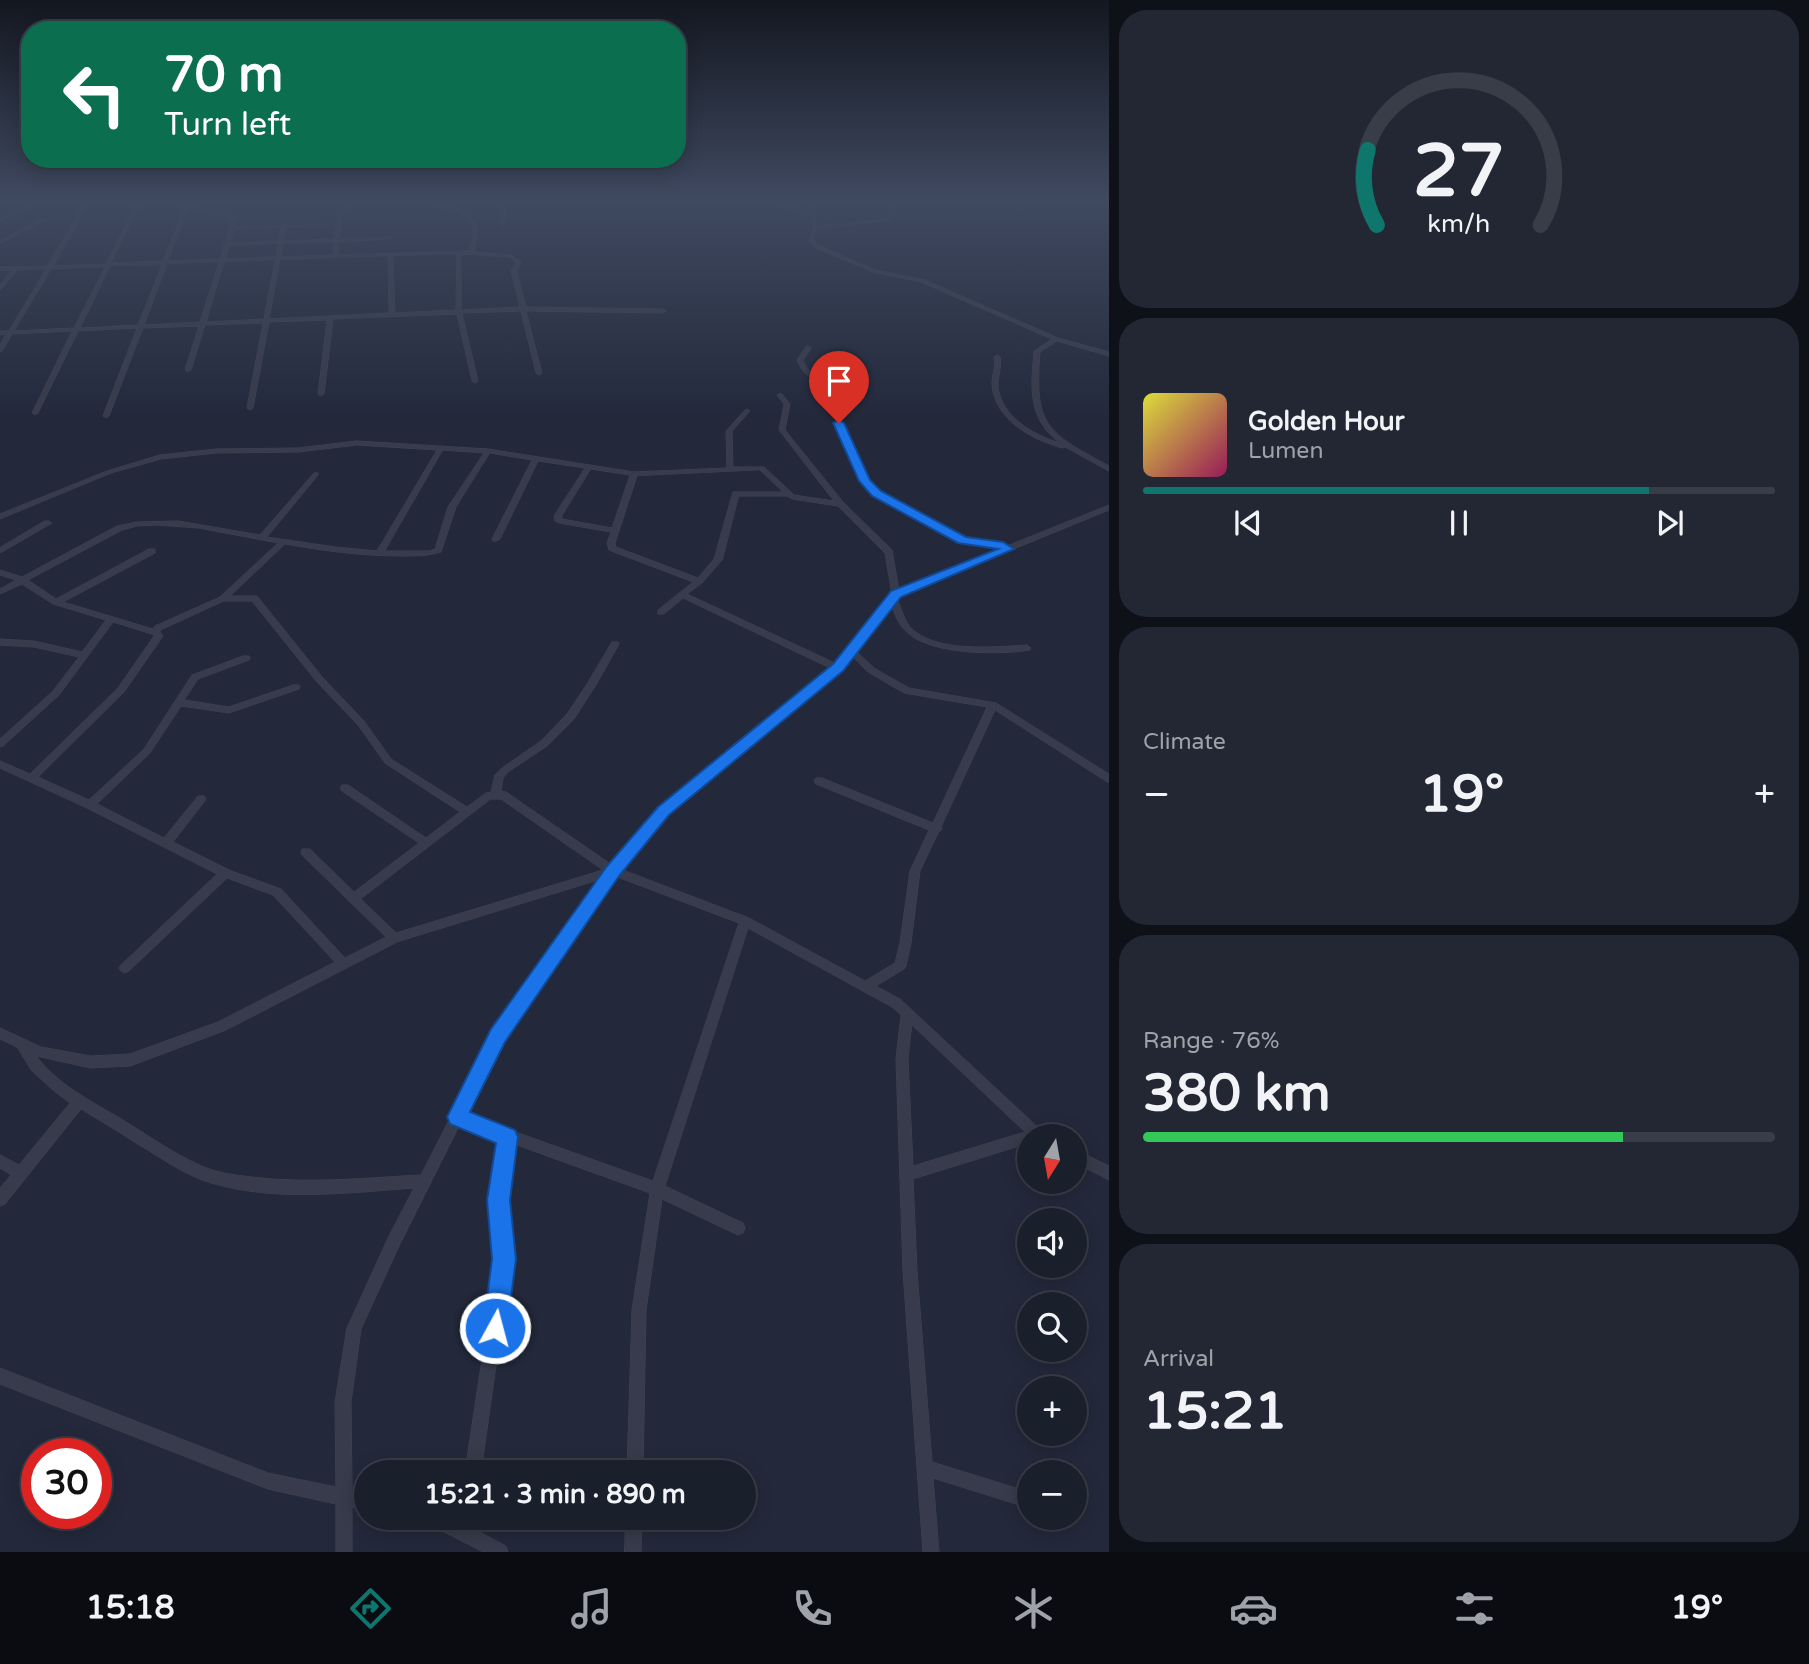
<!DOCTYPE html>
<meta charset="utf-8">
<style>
body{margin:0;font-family:"Varela Round",sans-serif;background:#232734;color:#f1f3f6;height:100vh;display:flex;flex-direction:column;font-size:26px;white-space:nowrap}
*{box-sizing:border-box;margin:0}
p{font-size:23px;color:#9fa2a9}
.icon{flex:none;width:38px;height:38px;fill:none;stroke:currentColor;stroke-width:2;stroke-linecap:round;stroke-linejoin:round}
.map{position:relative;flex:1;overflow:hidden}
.sheet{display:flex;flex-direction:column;gap:10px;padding:10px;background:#0e1118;width:700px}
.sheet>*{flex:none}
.guide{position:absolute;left:21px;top:21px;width:665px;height:147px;border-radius:28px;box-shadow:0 4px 18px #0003,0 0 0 2px #383d48;background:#0b6e4f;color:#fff;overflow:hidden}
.needle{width:46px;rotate:191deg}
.buttons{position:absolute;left:1017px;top:1124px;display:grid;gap:14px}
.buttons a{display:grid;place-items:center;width:70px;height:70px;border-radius:50%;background:#1a1f2c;box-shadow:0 4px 18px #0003,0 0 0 2px #383d48;font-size:35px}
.speed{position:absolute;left:21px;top:1438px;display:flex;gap:14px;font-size:35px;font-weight:700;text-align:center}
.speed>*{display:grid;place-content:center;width:91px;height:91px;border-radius:50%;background:#1a1f2c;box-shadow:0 4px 18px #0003,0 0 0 2px #383d48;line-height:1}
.speed .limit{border:10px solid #d22;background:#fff;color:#111}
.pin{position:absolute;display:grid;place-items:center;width:60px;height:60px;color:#fff;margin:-72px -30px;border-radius:50% 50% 50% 0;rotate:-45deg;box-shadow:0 0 7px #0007}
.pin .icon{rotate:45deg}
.me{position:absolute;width:77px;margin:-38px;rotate:7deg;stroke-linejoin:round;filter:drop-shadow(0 0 5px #0008)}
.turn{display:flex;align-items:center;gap:24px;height:147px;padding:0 28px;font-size:32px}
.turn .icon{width:91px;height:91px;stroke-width:2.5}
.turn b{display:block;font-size:49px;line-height:60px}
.big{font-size:52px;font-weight:800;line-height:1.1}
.sheet .card{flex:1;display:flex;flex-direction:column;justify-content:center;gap:10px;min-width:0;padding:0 24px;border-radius:28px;background:#232734}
.sheet .dial{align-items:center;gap:0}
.dial svg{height:182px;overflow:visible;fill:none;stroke:#383d48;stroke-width:7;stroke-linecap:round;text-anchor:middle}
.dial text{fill:#f1f3f6;stroke:none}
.song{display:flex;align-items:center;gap:21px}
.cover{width:84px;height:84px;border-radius:10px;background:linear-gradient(135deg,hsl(60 70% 55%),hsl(330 70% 35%))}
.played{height:7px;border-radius:4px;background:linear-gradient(90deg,#0f766e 80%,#383d48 80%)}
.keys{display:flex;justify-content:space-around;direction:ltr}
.heat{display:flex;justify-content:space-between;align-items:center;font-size:38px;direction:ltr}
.charge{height:10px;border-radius:5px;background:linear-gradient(90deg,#34c759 76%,#383d48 0)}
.trip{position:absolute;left:354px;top:1460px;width:402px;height:70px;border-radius:35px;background:#1a1f2c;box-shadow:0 4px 18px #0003,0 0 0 2px #383d48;font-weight:800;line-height:70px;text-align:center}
.tabs{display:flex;height:112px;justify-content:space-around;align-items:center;background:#0a0c12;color:#9fa2a9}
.tabs .icon{width:49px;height:49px}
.tabs .selected{color:#0f766e}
.tabs b{font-size:32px;color:#f1f3f6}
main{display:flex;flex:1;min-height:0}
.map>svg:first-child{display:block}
</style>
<main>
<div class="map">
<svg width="1109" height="1552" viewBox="0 0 1109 1552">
<rect width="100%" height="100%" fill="#23293b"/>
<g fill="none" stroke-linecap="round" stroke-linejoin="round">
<g stroke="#404454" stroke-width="1">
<path id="street" d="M87 200H91L53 266 106 264 138 200H142L111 263 163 261 184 208 154 200H163L237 217 234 227 336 224 338 210 358 200H364L342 212 339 239 390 237 392 238 390 239 339 242 338 255 469 251 473 236 472 222 458 212 448 208 400 200C417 200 448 202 463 211 468 214 472 218 476 222L477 236 474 252 511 255 521 262 517 271 526 307 663 309 666 311 663 313 526 311 542 373 539 375 536 373 521 311 462 313 478 381 475 383 472 381 457 314 333 319 324 394 321 396 318 394 327 320 269 322 253 408 250 410 247 408 263 323 205 325 191 370 188 372 185 370 199 326 143 328 109 416 106 418 103 416 137 328 78 331 38 413 35 415 32 413 72 331 12 334 2 351 0 352V345L6 334 0 335V331H9L46 269 16 270V272L0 290V285L12 270 0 271V267L47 266ZM188 209 232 219 230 228 228 229 229 230 225 244 223 245 224 246 220 259 168 261ZM336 226 334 239 284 241 286 228ZM281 228 279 241 230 243 234 230ZM334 242 333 255 281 257 283 244ZM278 244 276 257 225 259 229 246ZM457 254 456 310 395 313 393 256ZM461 254 510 257 516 263 511 271 520 307 462 310ZM388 256 389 313 269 319 280 260ZM275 260 264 319 206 322 224 262ZM219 262 200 322 144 325 167 264ZM162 265 138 325 80 328 110 266ZM105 267 74 328 14 331 51 269Z
M502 200H506L505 225 503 226 501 225Z
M763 200H770L811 213 809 200H813L817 226 883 219 888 217 895 200H899L892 219 884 221 817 229 814 241 820 246 876 270 925 280 1058 338 1109 352V356L1057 341 1040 352C1034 426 1046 432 1109 466V471L1065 447 1062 448C1033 440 994 420 992 384 992 375 996 367 994 357L997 355 1000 357C1002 367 998 375 998 385 1000 416 1033 435 1060 443 1027 419 1031 387 1034 351L1052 339 921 282 873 272 816 248 809 241 813 228 811 216Z
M25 207 29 208 0 222V219Z
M41 219 45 220 0 244V241Z
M808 346 811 348 803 360C810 378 824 377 837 388 843 394 846 400 850 407L841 415 842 423 868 480 880 492 965 538 998 542 1007 546 1109 505V510L899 596 897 598C901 608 904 620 911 628 936 653 994 647 1027 645L1031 648 1030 650C999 655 932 655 908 633 899 626 895 615 891 605L856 651 874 668 909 688 996 703 1109 774V783L995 710 941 827 942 829 938 833 920 871 911 943 906 966 904 969 876 986 900 999 1043 1132 1044 1136H1029V1143L913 1179 917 1271 932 1462 1029 1492V1508L933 1478 939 1552H923L903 1271 896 1059 901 1015 892 1007 748 928 665 1186 743 1223 745 1228 743 1233 738 1235 662 1199 646 1310 643 1472H627L632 1310 650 1193 514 1144 506 1200 511 1259 481 1472H465L497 1259 492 1200 501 1139 460 1124 399 1246 361 1329 351 1402 352 1491 366 1494V1510L352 1507V1552H336V1504L268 1489 0 1384V1368L268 1473 336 1487 335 1402 347 1328 389 1236 414 1188C347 1193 276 1202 211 1183 184 1175 160 1157 136 1143 118 1131 99 1120 81 1109L5 1204 0 1206V1188L11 1175 0 1168V1155L19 1165 70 1103 54 1091 32 1071 17 1047 0 1039V1028L41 1047 91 1056 130 1054 218 1022 335 962 273 895 227 878 129 971 125 973 121 971 119 968 121 965 217 874 87 808 0 768V761L30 774 118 688 154 636 152 634 113 622 59 695 3 746 0 747V739L53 691 79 657 34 647 0 645V639L34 641 82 652 106 620 53 604 22 584 0 594V589L16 580 0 575V570L22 577 117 526 137 522 178 521 260 535 314 473H318V475L267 537 335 547 377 551 437 450 357 445 298 452 216 453 161 459 111 473 0 519V514L107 471 160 455 216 449 298 448 357 441 488 449 634 472 727 468 726 431 745 410 747 409 750 411 732 431 733 467H764L794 495 834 501 779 430 784 404 777 395 780 393 782 394 790 404 785 430 843 502 892 550 899 590 1001 548 996 546 960 542 874 496 862 481 836 423 835 415 844 407C841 401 838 396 833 391 819 379 805 381 797 360L806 347ZM443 450 484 453 448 507 435 549 429 551H385ZM490 453 532 460 492 539 493 541H496L500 539 538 461 585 468 554 516 555 521 559 523 611 532 607 543 609 550 693 582 658 610V614H664L683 598 832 669 659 808 612 865 506 792 501 791 503 778 508 772 547 746 574 719 596 685 619 644 618 642H612L587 684 567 714 541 741 502 768 495 775 491 792 486 793 467 807 391 759 364 721 323 678 257 596H230L285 544C324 551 363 556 402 556 415 556 428 556 441 552L456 507ZM591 469 630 475 612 528 562 519V516ZM760 470 783 492H733L714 559 698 578 616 547 615 543 637 476ZM739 496H787L792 499 838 506 885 553 892 594 837 664 687 594 702 583 722 560ZM157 525 199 528 278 543 220 597 155 626 153 629 63 602 155 553V549H149L56 599 28 580 122 530 137 526ZM224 601H252L317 682 358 725 385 763 460 812 426 838 348 785H342L340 788 342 791 419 843 354 892 310 849H302L301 852 302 855 386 937 345 958 281 889 229 870 173 842 204 802 206 799 204 796H198L164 838 97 804 150 753 181 706 229 713 299 689 300 687 299 685H293L229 707 184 700 198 679 249 660 250 658 249 656H243L192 675 144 749 89 800 38 777 124 692 163 636 160 632 161 630ZM852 656 868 672 904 693 987 707 933 823 822 778H816L814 781 816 784 929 830 910 871 900 943 895 963 865 981 749 918 620 869 667 814 841 670ZM491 799H501L603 870 396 933 361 899ZM615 876 739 923 653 1181 465 1114 502 1040ZM602 879 494 1032 421 1175C364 1178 307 1184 251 1177 235 1175 219 1173 204 1167 175 1155 148 1135 121 1119 91 1101 58 1085 36 1056L91 1068 130 1066 226 1030 397 942ZM912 1025 1025 1132 913 1166 908 1059Z
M45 521H48L52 523 0 553V548Z
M1074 1149 1109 1166V1180L1074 1162Z
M425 1517H450L456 1520 457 1517H473L472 1528 506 1546 508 1552H483L427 1523Z
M626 1517H642L641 1552H625Z"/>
</g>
<use href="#street" fill="#373b4b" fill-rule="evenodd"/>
</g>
<linearGradient id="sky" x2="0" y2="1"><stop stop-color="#131720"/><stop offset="0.48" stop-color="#3f4960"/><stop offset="1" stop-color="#3f4960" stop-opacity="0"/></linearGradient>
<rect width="1109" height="417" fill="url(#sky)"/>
<path fill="#1a73e8" stroke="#114b97" stroke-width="2" d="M839 420 844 423 870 480 881 491 966 537 1003 542 1014 549 901 597 843 671 669 815 619 876 505 1042 470 1112 515 1130 518 1137 510 1200 516 1259 507 1328 504 1336 495 1340 487 1336 483 1328 492 1259 487 1200 496 1143 450 1124 447 1117 491 1029 607 866 658 807 833 664 891 591 998 549 958 543 872 496 859 481 833 423Z"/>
</svg>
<div class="buttons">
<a><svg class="needle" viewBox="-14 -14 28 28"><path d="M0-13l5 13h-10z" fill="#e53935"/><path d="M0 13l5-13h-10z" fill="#9fa2a9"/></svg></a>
<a><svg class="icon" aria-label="sound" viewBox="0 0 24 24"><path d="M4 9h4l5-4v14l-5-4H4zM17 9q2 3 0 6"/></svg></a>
<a><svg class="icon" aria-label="search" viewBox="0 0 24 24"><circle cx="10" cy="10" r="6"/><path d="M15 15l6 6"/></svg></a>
<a>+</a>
<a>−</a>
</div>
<div class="speed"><div class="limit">30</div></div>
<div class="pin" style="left:839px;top:423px;background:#d93025"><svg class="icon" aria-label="arrive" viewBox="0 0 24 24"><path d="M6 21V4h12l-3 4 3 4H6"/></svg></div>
<svg class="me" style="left:495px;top:1328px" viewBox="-20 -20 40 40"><circle r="17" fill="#1a73e8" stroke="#fff" stroke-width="3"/><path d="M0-11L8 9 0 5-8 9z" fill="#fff"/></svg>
<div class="trip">15:21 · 3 min · 890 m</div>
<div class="guide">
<div class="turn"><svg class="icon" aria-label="left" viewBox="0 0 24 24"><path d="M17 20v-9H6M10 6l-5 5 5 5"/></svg><div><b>70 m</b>Turn left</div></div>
</div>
</div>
<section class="sheet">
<div class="card dial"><svg viewBox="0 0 100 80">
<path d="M14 69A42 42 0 1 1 86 69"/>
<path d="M14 69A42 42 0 0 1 10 36" stroke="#0f766e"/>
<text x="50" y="56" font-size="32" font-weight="700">27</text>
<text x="50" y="72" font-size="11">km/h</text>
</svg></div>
<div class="card">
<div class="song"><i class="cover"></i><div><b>Golden Hour</b><p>Lumen</p></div></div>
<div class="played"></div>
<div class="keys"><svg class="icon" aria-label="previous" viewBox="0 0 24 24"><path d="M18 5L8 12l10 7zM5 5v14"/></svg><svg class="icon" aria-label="pause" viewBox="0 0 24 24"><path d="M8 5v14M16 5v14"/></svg><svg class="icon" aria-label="next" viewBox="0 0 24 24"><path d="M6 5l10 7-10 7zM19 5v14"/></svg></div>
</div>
<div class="card"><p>Climate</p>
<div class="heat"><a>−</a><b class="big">19°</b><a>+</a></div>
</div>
<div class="card"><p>Range · 76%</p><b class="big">380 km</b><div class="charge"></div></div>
<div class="card"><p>Arrival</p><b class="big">15:21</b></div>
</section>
</main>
<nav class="tabs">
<b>15:18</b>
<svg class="icon selected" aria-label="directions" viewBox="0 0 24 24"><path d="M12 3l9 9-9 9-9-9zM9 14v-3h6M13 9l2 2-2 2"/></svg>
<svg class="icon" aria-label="music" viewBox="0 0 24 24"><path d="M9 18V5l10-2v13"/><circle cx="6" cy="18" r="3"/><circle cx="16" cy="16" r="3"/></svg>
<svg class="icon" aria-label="phone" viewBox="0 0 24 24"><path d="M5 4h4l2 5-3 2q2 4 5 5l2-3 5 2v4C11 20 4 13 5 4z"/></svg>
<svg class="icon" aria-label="climate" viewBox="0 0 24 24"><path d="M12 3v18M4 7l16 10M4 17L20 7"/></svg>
<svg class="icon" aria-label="car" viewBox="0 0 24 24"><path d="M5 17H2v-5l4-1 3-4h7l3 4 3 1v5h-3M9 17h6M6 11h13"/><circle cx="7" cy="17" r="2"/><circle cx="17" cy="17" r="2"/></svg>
<svg class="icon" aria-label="filters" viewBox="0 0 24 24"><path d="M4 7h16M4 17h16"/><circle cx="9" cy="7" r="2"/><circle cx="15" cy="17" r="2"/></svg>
<b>19°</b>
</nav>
